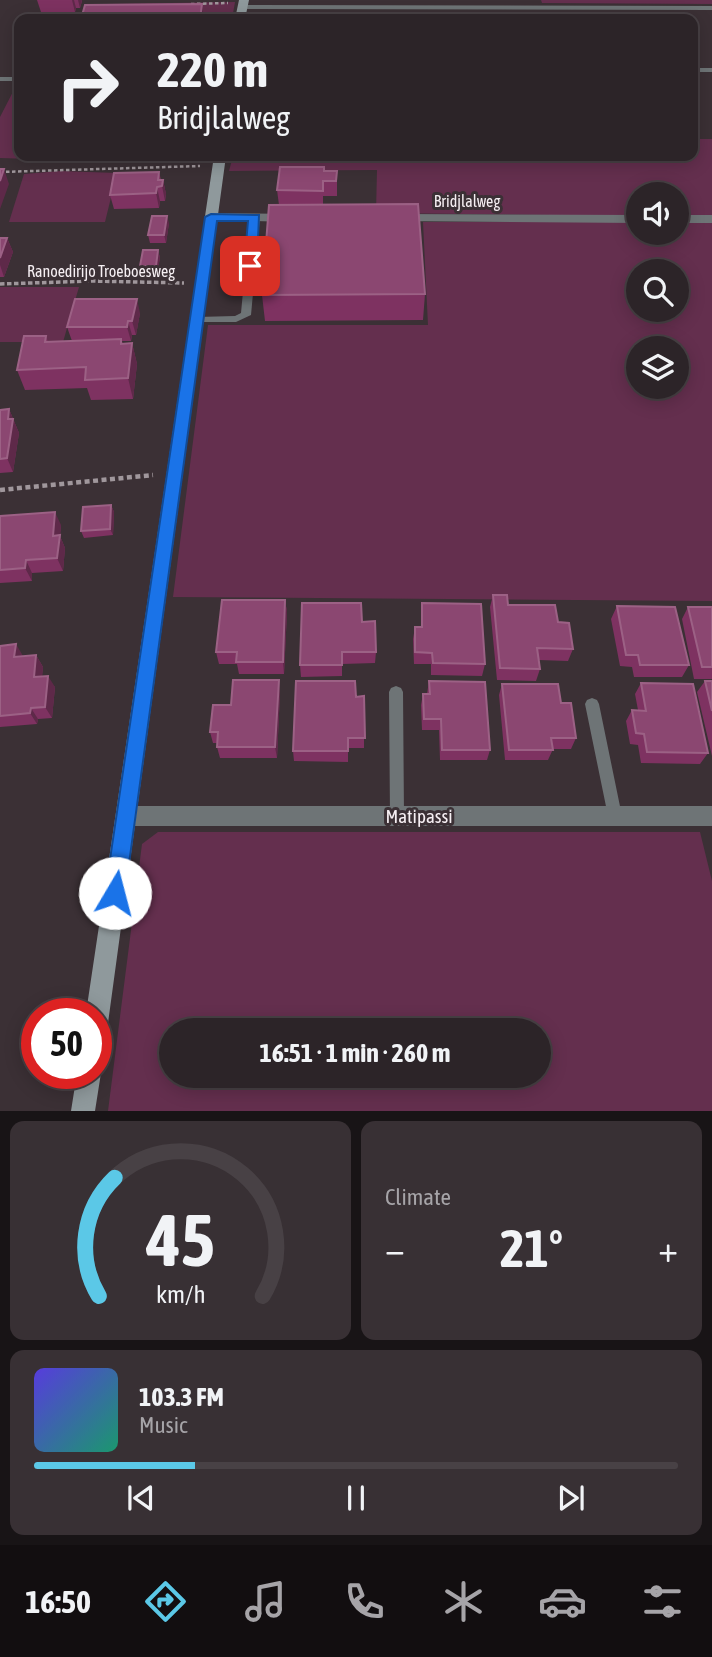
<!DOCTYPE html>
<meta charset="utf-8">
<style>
body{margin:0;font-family:"Asap Condensed",sans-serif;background:#383034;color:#f1f3f6;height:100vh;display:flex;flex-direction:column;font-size:26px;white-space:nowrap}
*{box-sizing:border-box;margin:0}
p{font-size:23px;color:#a6a4a8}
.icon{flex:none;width:38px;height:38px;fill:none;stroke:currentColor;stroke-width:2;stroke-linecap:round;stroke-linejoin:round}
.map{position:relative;height:1111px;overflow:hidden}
.details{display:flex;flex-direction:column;gap:10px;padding:10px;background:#181416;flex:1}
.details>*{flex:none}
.top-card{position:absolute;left:14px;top:14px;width:684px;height:147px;border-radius:14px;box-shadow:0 4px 18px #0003,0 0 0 2px #484145;background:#2c2428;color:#f1f3f6;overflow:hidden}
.controls{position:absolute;left:626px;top:182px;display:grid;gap:14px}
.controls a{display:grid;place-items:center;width:63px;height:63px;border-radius:50%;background:#2c2428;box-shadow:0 4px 18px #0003,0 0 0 2px #484145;font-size:35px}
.speed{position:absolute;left:21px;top:998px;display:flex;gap:14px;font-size:35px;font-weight:700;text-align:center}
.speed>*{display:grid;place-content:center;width:91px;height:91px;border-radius:50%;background:#2c2428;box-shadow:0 4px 18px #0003,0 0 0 2px #484145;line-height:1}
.speed .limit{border:10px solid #d22;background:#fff;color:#111}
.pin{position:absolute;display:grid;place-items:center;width:60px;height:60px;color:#fff;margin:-30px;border-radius:14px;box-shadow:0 4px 10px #0006}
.me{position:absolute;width:77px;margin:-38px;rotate:8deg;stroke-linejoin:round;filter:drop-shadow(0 0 5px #0008)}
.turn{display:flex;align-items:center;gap:24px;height:147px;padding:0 28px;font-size:32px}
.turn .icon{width:91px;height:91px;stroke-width:2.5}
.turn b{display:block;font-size:49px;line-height:60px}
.big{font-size:52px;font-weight:700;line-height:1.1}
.details .widget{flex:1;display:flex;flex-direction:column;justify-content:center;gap:10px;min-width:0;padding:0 24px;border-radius:14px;background:#383034}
.details .dial{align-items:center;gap:0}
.dial svg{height:182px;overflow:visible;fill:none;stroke:#484145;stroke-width:7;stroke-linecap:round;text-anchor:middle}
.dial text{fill:#f1f3f6;stroke:none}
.song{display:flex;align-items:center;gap:21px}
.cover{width:84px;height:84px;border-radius:10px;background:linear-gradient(135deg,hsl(250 70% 55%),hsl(160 70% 35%))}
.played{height:7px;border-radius:4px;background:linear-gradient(90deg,#5bc8e7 25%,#484145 25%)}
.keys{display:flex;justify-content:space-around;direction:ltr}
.heat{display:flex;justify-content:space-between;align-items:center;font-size:38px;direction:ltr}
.details .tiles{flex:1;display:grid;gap:10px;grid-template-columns:1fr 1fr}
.widget:last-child{grid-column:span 2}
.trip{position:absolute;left:159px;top:1018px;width:392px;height:70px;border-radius:35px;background:#2c2428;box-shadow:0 4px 18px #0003,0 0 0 2px #484145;font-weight:700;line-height:70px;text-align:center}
.menu{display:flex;height:112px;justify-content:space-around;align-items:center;background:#120e10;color:#a6a4a8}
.menu .icon{width:49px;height:49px}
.menu .current{color:#5bc8e7}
.menu b{font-size:32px;color:#f1f3f6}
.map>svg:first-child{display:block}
</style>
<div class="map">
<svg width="712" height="1111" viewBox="0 0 712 1111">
<rect width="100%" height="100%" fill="#3b3035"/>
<path fill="#642f4e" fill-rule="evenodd" d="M541 0H712V4L542 3Z
M235 2 232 19H101L105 4Z
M18 82 19 156H68L67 160 0 158V117Z
M693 139H712V216H677V194H639V216L376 213 377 170 229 171 233 156H693Z
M60 171 117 173 105 222H9L24 174Z
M423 222H639V233H677V223H712V601L173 597 208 325H428ZM639 271H677V310H639ZM639 348H677V387H639Z
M0 287H79L63 342H0Z
M158 832H700L712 881V1111H108L142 844ZM172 1031H539V1076H172Z"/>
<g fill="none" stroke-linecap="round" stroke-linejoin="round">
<path stroke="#a0979c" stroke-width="2.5" stroke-dasharray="3.5 2.5" stroke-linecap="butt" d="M191 4 228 3
M0 172 200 166"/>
<path stroke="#a0979c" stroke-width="3.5" stroke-dasharray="4.5 2.5" stroke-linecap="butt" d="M0 284 92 281 184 283"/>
<path stroke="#a0979c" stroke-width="4.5" stroke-dasharray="5 3.5" stroke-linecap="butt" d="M0 490 153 475"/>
<path fill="#6e7476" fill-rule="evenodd" d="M239 5 712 6V10L242 9 238 7Z
M693 68H712V72H693Z
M0 77H19V81H0Z
M255 214 260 217 251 315 236 322H193V318L197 317 235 316 241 313 250 217Z
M396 686 401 688 403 692 404 816 402 821 397 823 392 821 390 816 389 692 391 688Z
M592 698 597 700 599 704 622 816 620 821 615 823 610 821 608 816 585 704 587 700Z"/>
<path fill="#6e7476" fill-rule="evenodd" d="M211 213 292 214 299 218 292 222 206 220 204 217Z
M397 214 639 215V223L392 221V215Z
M677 215H712V223H677Z
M126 806H712V826H126L119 823 116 816 119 809Z"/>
<path fill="#8f999c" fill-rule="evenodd" d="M239 0H249L245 19H235Z
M214 156H226L108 1023 104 1031 96 1035V1013H86Z
M96 1064 101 1073 95 1111H71L77 1073H96Z"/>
</g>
<path fill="#7e3261" d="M37 0H82V1L80 8H76L75 12H41Z
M325 171H337V196H323V204L425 294 423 320 265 321 262 295 279 205 277 190Z
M159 172 161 180H163L166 194 165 201H160L159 208 114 209 110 195Z
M169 223 166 243H150L148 235Z
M0 238H7L13 252 4 277H0Z
M158 250 160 258 157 273H142L140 266Z
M140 313 136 335H132L131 341H122L123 344 132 343 137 364 133 399 91 400 87 388 25 390 17 370 46 336 48 342 72 341 67 327Z
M9 409 19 433 13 472 0 473V410Z
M111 505 114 512 113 535 84 538 81 531Z
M0 516 61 525 60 536 65 548 63 571 32 573V581L0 583Z
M493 595 508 605 558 622 573 649 568 661 539 660 540 669 536 681 497 680 490 607Z
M285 600 287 612 284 674H239L237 664H219L216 652Z
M422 603 485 664 482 676 431 675V664H414L413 639 415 627H421Z
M617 606 689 665 682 677H634L632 667 620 666 611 619Z
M688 607H712V679H694L682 619Z
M362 622 376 652 375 663 342 664V676L301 677 300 665Z
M0 646 23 656 36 655 43 667 42 676 55 687 52 718 38 719 37 724 0 727Z
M429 681 490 750 487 760H440L439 730H422L421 705 423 694H427Z
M705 681H712V756L697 692Z
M641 683 708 753 700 764 641 763 638 745 630 744 626 721 632 710H638L635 694Z
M502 684 561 703 576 738 571 749H553L548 760H505L499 695Z
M280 692 277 758H220L217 747V743H213L210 732 231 705Z
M364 696V748H348V762L294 761 293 751 356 697Z"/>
<path fill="#5e2949" d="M72 0H74L76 8 75 12Z
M78 0H82L80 8Z
M202 4 204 19H200Z
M4 169 9 184 0 209V181Z
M163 180 166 194 165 201 162 186Z
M157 187 160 201 159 208 156 193Z
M167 216 169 223 166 243 164 235Z
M7 238 13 252 4 277 0 265V258Z
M158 250 160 258 157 273 156 266Z
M137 299 140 313 136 335 132 321Z
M128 321 132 335 131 341 127 327Z
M132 343 137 364 133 399 128 378Z
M9 409 19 433 13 472 7 458 8 419Z
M111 505 114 512 113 535 110 529Z
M55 512 61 525 60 536 65 548 63 571 57 558 53 536Z
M26 560 32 573V581L25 568Z
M285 600 287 612 284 674 283 662Z
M16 644 23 656 14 657Z
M36 655 43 667 41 689 34 677Z
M48 676 55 687 52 718 45 707Z
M279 680 280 692 277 758 275 747Z
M31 708 38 719 37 724 30 713Z"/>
<path fill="#8b4771" stroke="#9c6185" stroke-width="2" d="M202 4 200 19H81L85 5Z
M280 167H324V171H337L336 181H323V191L277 190Z
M0 169H4L0 181Z
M159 172 158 180H163L162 186 157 187 156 193 110 195 114 173Z
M418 204 425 294 262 295 269 205Z
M152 216H167L164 235H148Z
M0 238H7L0 258Z
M143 250H158L156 266H140Z
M75 299H137L132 321H128L127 327H67Z
M24 336H46L45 342 121 339V344L132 343 128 378 85 380 86 367 17 370Z
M9 409 8 419H13L7 458 0 459V410Z
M111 505 110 529 81 531 83 507Z
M55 512 53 536 60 535 57 558 26 560 25 568 0 570V516Z
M493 595H507L508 605H555L558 622 569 623 573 649 537 648 540 669 500 668Z
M222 600H285L283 662H236L237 652H216Z
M302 603H361L362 622 375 621 376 652H342V665H300Z
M422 603 481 604 485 664 433 663 432 653 415 652V627H422Z
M617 606 675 607 689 665H640L638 655H626Z
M688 607H712V667H702Z
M16 644 14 657 36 655 34 677 48 676 45 707 31 708 30 713 0 716V646Z
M233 680H279L275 747H217L218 732H210L213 705H231Z
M296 681H355L356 697 364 696 365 738H348V751H293Z
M429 681 485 682 490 750H442L441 719H424L423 694H430Z
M705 681H712V711Z
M641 683 693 684 708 753 647 752 644 734 636 733 632 710 646 711Z
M502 684H558L561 703H571L576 738H551L553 750H509Z"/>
<path fill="#1a73e8" stroke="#114b97" stroke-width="2" d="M211 214 259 215 257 266 250 270 244 266 248 221H217L125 893 122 900 115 903 108 900 105 893 205 217Z"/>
<g text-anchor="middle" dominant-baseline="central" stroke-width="6" stroke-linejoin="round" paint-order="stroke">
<g font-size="16" fill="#f6eff3" stroke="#3b3035">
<text x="467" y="201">Bridjlalweg</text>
<text x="101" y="271">Ranoedirijo Troeboesweg</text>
</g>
<g font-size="19" fill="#f6eff3" stroke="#3b3035">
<text x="419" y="816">Matipassi</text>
</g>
</g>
</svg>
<div class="controls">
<a><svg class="icon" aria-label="sound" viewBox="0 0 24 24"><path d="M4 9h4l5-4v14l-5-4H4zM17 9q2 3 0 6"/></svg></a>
<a><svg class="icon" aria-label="search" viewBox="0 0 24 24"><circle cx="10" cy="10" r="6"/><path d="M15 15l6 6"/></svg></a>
<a><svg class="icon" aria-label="layers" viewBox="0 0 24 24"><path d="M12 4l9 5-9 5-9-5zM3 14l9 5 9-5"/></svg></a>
</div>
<div class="speed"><div class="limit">50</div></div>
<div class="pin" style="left:250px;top:266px;background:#d93025"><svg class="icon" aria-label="arrive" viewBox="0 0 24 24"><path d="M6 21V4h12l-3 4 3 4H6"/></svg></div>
<svg class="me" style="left:115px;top:893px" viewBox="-20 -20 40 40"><circle r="19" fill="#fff"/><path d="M0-13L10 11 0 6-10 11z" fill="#1a73e8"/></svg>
<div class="trip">16:51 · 1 min · 260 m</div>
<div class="top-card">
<div class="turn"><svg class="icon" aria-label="right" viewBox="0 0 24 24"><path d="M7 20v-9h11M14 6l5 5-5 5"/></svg><div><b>220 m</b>Bridjlalweg</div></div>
</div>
</div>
<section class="details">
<div class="tiles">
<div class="widget dial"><svg viewBox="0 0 100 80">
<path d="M14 69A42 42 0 1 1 86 69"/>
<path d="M14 69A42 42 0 0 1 21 17" stroke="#5bc8e7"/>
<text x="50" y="56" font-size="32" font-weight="700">45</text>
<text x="50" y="72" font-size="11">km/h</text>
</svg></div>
<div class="widget"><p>Climate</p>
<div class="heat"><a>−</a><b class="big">21°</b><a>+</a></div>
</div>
<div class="widget">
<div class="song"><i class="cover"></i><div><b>103.3 FM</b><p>Music</p></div></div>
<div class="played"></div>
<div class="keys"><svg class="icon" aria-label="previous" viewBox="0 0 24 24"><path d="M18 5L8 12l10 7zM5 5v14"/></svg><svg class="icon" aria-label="pause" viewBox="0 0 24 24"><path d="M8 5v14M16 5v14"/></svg><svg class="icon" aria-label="next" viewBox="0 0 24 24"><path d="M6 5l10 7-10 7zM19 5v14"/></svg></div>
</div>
</div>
</section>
<nav class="menu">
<b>16:50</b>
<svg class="icon current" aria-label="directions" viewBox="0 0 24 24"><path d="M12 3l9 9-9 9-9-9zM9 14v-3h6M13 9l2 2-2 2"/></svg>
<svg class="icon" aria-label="music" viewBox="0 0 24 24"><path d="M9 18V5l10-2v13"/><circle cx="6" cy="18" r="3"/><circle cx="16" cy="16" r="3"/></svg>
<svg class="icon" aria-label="phone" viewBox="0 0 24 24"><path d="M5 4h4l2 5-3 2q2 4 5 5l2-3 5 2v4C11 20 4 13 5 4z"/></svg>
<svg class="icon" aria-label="climate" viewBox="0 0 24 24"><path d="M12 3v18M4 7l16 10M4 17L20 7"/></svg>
<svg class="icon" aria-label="car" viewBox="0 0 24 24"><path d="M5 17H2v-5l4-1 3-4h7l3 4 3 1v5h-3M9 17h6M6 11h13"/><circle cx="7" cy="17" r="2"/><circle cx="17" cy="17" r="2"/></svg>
<svg class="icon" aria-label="filters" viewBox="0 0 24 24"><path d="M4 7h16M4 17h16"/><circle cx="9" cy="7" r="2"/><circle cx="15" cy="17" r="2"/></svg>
</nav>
